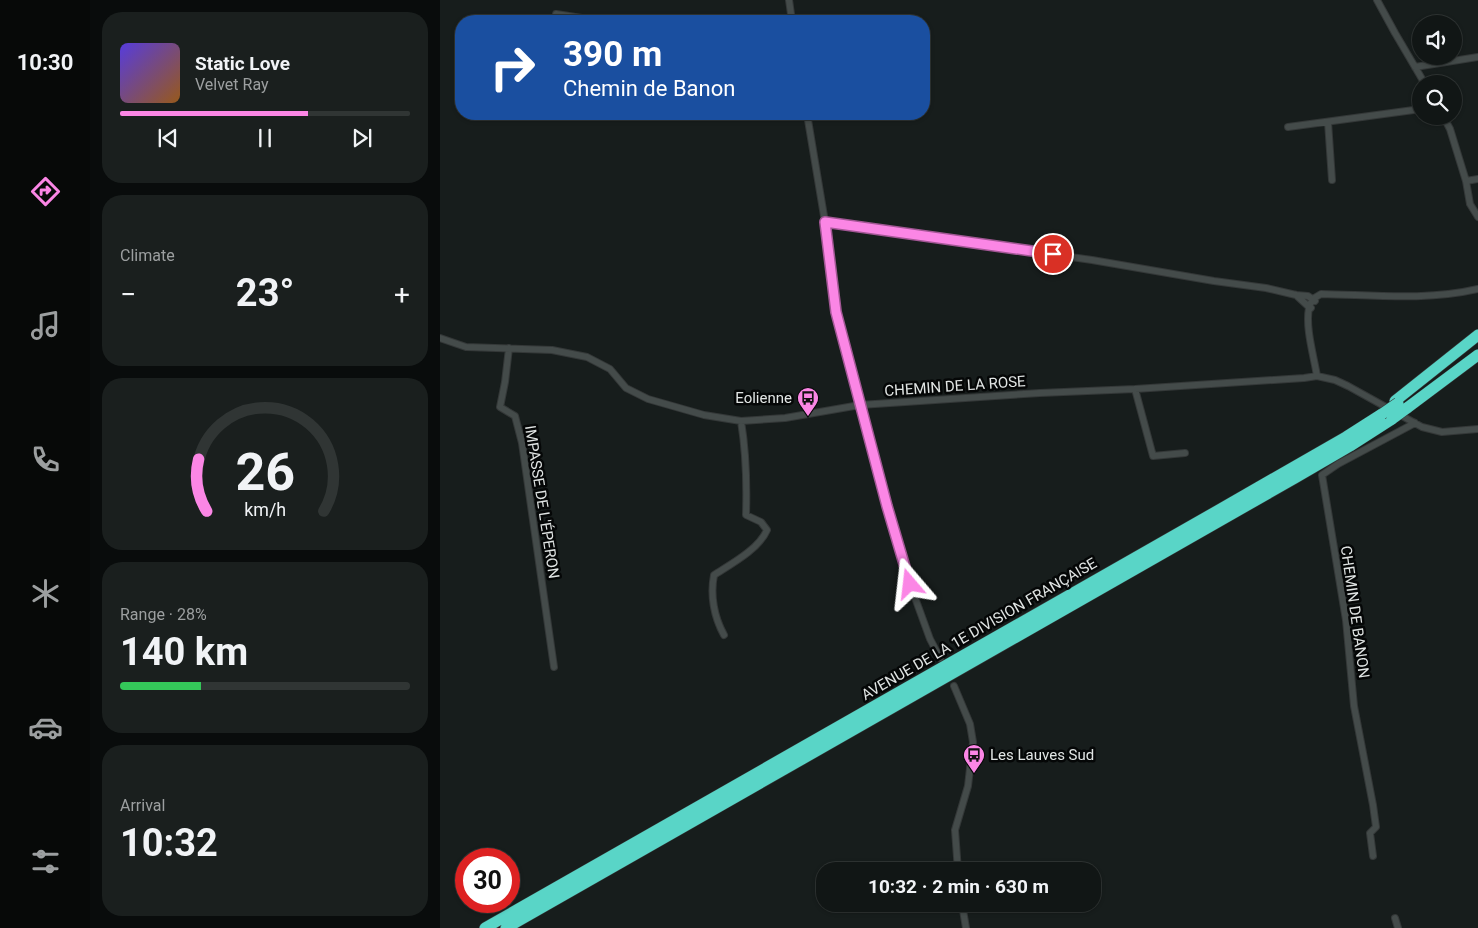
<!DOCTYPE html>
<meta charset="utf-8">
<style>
body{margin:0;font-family:Roboto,sans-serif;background:#1a1f1e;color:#f1f3f6;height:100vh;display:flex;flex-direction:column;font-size:19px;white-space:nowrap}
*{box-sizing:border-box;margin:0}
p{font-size:16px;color:#9c9fa0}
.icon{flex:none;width:28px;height:28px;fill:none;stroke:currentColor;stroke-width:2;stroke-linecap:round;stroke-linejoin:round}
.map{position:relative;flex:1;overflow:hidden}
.panel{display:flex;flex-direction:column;gap:12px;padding:12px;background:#090c0c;width:350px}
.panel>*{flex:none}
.guide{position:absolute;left:15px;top:15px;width:475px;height:105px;border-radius:20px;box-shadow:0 1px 4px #0004,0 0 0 1px #303534;background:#1a4fa0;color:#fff;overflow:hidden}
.buttons{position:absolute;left:972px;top:15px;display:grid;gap:10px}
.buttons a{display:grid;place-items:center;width:50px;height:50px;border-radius:50%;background:#111615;box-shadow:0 1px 4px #0004,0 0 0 1px #303534;font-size:25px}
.speed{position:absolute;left:15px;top:848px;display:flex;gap:10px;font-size:25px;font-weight:700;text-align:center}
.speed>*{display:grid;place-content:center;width:65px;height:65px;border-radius:50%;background:#111615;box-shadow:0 1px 4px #0004,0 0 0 1px #303534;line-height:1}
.speed .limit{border:8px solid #d22;background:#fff;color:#111}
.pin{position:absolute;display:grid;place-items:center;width:42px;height:42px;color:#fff;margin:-21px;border:2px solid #fff;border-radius:50%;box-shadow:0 1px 5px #0007}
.me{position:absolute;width:55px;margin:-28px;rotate:343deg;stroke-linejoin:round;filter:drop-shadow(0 0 4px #0008)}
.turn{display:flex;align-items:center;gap:18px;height:105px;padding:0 25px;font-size:22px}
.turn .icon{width:65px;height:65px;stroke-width:2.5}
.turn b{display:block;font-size:35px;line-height:42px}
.big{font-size:38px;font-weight:700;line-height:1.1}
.panel .widget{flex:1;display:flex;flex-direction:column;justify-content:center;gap:8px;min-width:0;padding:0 18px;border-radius:20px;background:#1a1f1e}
.panel .dial{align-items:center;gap:0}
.dial svg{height:130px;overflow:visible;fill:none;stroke:#303534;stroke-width:7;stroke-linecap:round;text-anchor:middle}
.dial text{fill:#f1f3f6;stroke:none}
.song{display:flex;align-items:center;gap:15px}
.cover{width:60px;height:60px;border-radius:8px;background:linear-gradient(135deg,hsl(250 70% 55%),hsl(30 70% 35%))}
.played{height:5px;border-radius:2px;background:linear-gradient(90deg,#fb86e5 65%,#303534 65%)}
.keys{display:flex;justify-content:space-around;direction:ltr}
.heat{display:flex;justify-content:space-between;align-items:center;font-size:28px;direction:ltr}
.charge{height:8px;border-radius:4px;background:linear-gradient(90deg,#34c759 28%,#303534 0)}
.trip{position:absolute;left:376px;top:862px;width:285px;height:50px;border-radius:20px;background:#111615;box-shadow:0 1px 4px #0004,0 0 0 1px #303534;font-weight:700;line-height:50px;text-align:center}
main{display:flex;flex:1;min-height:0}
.menu{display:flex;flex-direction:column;width:90px;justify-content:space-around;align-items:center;background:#070908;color:#9c9fa0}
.menu .icon{width:35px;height:35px}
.menu .active{color:#fb86e5}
.menu b{font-size:22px;color:#f1f3f6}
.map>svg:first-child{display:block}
</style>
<main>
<nav class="menu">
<b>10:30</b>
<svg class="icon active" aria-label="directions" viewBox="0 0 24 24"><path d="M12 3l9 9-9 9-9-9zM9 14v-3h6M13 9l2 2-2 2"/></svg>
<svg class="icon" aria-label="music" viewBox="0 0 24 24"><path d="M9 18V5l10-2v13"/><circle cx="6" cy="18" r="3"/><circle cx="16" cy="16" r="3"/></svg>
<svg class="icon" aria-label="phone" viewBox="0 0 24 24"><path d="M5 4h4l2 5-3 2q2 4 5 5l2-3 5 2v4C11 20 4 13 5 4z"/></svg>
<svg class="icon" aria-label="climate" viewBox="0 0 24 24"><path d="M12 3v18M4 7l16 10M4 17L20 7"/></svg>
<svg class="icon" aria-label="car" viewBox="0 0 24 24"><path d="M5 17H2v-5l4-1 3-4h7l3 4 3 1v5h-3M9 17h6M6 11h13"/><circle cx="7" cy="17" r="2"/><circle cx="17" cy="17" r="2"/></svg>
<svg class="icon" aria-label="filters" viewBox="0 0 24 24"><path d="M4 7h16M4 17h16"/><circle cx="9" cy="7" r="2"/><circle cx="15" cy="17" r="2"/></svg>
</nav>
<section class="panel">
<div class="widget">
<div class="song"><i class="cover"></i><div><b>Static Love</b><p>Velvet Ray</p></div></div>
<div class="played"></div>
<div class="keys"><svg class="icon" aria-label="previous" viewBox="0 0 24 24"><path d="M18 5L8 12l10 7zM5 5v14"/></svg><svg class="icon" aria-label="pause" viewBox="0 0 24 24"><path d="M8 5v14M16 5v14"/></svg><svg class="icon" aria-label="next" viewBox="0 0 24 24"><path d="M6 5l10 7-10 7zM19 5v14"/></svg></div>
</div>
<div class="widget"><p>Climate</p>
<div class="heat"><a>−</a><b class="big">23°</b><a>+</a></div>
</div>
<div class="widget dial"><svg viewBox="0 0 100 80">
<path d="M14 69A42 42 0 1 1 86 69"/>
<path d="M14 69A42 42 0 0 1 9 37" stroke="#fb86e5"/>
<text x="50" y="56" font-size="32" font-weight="700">26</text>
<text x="50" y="72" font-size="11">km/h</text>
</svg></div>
<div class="widget"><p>Range · 28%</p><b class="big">140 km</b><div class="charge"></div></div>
<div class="widget"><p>Arrival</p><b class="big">10:32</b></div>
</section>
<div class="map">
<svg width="1038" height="928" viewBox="0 0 1038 928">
<rect width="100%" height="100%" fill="#171d1c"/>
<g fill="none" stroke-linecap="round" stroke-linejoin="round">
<g stroke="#343838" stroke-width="8">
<path id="street" d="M349 0 352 21
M937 0 955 33 985 84
M116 14 161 21
M975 67 1038 57
M367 114 385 222 396 312 447 506 470 584 490 639 500 658
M1003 116 1010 129 1026 181 1030 204 1038 217
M888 122 892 180
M848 127 981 109
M1026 181 1038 179
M385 222 652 260 774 281 826 288 856 295 868 296 875 301
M856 295 869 307 871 308
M0 338 26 347 112 350 147 357 170 369 186 388 208 399 264 415 301 421 345 418 420 405 600 393 695 389 864 378 877 376 895 380 908 386 982 427 1002 432 1038 429
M69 348 65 382 60 407 75 416 82 443 114 667
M877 376C874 357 865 327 869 308 870 301 875 297 881 294 933 295 987 301 1038 289
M695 389 713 456 745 453
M284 635C274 617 270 595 274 575 291 564 319 549 327 530L321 522 306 515C307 484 306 452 301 421
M514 686 530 724 533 742 528 786 515 830 518 871
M933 856 930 833 936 827 933 805 914 706 906 620 882 475 898 464 975 423
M522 904 526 928
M955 918 958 928"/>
</g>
<g stroke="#343838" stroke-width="12">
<path id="highway" d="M955 401 1038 335
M967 408 1038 355
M45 928 777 511 906 437 942 414
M66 928 855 478 910 446 952 419"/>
</g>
<use href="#street" stroke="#444b4a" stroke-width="6"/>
<use href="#highway" stroke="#59d5c7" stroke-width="11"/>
<g stroke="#343838" stroke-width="12" stroke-linecap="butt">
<path id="highway-bridge" d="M942 414 958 403
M952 419 967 408"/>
</g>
<use href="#highway-bridge" stroke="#59d5c7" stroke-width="11"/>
</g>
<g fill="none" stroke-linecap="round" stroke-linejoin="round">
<g stroke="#a35795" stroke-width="12">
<path id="route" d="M470 584 447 506 396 312 385 222 613 254"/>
</g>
<use href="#route" stroke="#fb86e5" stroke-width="9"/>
</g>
<defs>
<g id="bus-pin" transform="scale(1.125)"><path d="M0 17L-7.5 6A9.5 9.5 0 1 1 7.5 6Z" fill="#fb86e5" stroke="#050707"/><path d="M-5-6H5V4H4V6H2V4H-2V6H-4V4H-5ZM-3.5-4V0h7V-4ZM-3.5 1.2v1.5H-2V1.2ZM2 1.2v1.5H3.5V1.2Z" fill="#111"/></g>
</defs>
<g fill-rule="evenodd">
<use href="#bus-pin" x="368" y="398"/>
<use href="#bus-pin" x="534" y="755"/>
</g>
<g text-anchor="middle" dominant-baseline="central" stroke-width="5" stroke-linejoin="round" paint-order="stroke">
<g font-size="15" fill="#e1e5e4" stroke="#050707">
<text transform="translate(515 386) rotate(-4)">CHEMIN DE LA ROSE</text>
<text transform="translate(102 502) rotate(81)">IMPASSE DE L'ÉPERON</text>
<text transform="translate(915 612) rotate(82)">CHEMIN DE BANON</text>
<text transform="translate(539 629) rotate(-30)">AVENUE DE LA 1E DIVISION FRANÇAISE</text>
</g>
<g font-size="15" fill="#e1e5e4" stroke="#050707" text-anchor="end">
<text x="352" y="398">Eolienne</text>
<text x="550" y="755" text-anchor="start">Les Lauves Sud</text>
</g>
</g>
</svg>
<div class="buttons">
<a><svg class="icon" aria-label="sound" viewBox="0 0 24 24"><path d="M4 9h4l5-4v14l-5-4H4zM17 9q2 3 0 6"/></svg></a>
<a><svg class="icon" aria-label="search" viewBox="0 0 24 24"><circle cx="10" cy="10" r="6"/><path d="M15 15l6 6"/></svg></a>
</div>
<div class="speed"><div class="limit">30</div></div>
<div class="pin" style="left:613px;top:254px;background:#d93025"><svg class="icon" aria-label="arrive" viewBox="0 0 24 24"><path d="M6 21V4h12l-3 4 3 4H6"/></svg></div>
<svg class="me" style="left:470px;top:584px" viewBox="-20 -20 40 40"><path d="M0-17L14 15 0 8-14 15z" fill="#fb86e5" stroke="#fff" stroke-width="4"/></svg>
<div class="trip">10:32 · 2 min · 630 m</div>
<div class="guide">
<div class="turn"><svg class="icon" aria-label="right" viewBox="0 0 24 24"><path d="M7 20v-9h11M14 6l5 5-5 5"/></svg><div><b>390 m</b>Chemin de Banon</div></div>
</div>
</div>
</main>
